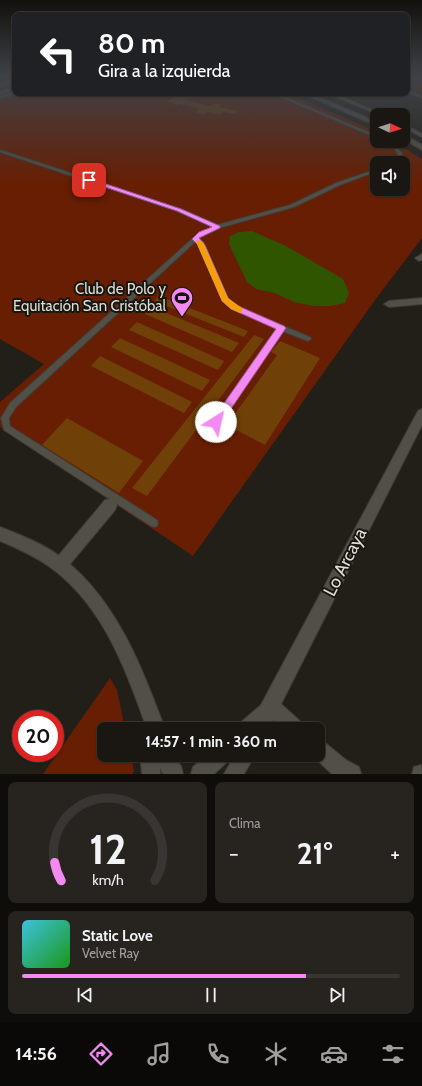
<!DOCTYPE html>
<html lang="es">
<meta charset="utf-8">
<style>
body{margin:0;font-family:Cabin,sans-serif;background:#272420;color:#f1f3f6;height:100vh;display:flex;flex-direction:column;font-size:15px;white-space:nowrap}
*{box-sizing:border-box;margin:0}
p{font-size:13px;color:#9f9f9f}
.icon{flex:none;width:22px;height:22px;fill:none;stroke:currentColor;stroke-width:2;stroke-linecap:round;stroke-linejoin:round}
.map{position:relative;height:774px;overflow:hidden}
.panel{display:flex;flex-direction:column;gap:8px;padding:8px;background:#0e0d0a;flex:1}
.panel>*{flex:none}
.guide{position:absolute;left:12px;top:12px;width:398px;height:84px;border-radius:8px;box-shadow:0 1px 3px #0004,0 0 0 1px #383632;background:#202124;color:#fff;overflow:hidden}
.needle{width:26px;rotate:94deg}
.controls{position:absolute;left:370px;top:108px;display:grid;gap:8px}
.controls a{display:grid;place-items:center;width:40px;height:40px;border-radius:8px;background:#1a1712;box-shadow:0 1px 3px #0004,0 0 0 1px #383632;font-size:20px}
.speed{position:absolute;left:12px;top:710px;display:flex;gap:8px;font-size:20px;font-weight:700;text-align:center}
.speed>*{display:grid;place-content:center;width:52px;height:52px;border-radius:50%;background:#1a1712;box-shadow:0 1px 3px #0004,0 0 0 1px #383632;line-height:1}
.speed .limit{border:6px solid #d22;background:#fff;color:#111}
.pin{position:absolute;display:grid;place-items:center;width:34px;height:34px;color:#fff;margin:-17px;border-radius:8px;box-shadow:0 2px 6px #0006}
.me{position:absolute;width:44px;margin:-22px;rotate:35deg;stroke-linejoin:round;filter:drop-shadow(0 0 3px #0008)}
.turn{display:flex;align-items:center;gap:14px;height:84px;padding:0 20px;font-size:18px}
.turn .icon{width:52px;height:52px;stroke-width:2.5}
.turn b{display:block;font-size:28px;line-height:34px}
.big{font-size:30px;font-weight:700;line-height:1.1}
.panel .widget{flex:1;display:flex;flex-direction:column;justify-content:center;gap:6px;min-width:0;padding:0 14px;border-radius:8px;background:#272420}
.panel .dial{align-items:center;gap:0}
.dial svg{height:104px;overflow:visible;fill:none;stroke:#383632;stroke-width:7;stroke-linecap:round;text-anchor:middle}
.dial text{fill:#f1f3f6;stroke:none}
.song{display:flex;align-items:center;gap:12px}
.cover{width:48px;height:48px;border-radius:6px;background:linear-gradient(135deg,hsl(190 70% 55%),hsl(120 70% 35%))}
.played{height:4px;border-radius:2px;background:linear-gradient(90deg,#f389f1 75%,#383632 75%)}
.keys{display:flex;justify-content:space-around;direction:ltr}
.heat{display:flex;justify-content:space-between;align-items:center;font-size:22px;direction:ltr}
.panel .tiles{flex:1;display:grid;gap:8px;grid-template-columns:1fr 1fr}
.widget:last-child{grid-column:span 2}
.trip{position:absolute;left:97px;top:722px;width:228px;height:40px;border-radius:8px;background:#1a1712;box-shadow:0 1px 3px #0004,0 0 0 1px #383632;font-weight:700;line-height:40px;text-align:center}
.tabs{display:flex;height:64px;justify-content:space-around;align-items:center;background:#0a0907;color:#9f9f9f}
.tabs .icon{width:28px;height:28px}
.tabs .current{color:#f389f1}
.tabs b{font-size:18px;color:#f1f3f6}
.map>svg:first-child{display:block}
</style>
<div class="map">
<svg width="422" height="774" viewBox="0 0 422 774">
<rect width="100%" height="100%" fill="#221f18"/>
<path fill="#681e02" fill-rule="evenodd" d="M407 77H422V94L407 88Z
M15 91V93H287L371 129 377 132V141H393L422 159V238L378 296 193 556 0 427V402L44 364 0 339V95ZM377 163H403V189H377Z
M110 678 117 690 125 729H104V755H131L134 771 132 774H43Z"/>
<path fill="#2f5501" d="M252 231 286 246 343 279 349 293 345 303 331 306H314L294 302 275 293 256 289 247 282 229 244 230 236 239 232Z"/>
<path fill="#704009" d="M9 80 15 84 0 88V83Z
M182 93H198L185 100 211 106 215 103 222 105 219 107 238 111 234 114 225 112 220 115 208 112 204 114 195 112 200 109 180 104 177 105 173 104 175 103 168 101 175 97H179L182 96 179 95Z
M159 296 248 331 244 337 154 301Z
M152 307 239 343 232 352 145 314Z
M137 322 224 361 218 370 129 330Z
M254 335 264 339 147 496 132 488Z
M120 338 210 380 202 391 111 347Z
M280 341 320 358 265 445 227 425 277 355 271 352Z
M100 356 192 402 184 413 91 366Z
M67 418 143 461 119 493 42 445Z"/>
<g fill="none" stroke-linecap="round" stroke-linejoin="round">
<g stroke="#3f3c37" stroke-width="2">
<path id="service" d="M407 90 422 96V98L407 92Z
M15 92 16 94 0 98V96Z
M271 93H276L377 136V138Z
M327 93H332L384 115H379Z
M403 124 422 134V137L403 127Z
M385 141C393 141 398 148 402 154L401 159 397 163H393L397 159 398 154 395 149Z
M0 150 181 209 217 225 290 205 336 183 377 169V171L340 185 294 207 219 228 203 235 199 239 201 240 204 245 228 298 235 306 310 337 311 339 308 341 282 331 219 424 216 425 213 424 212 422 213 420 277 328 231 308 223 300 196 241 16 407 9 418 10 426 157 520 158 523 157 526 154 527 151 526 4 430 1 418 10 403 193 238 199 233 213 227 177 211 0 152Z"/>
</g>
<g stroke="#3f3c37" stroke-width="2">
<path id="minor" d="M422 254V260L419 261 415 258Z
M422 298V304L389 307 384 304 389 301Z
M422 409V425L281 704 302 723 305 729H283L273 720 269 729H237L240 723 261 705 418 411Z
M110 499 115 500 117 505 115 510 65 570 60 572 55 570 53 565 55 560 105 500Z
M318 739 324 742 346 760 359 767 361 774H332L312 755H318Z
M207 755H229L227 762 214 774H191L193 767Z
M235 755H255L244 774H224Z
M421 765 422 774H412L414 767Z"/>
</g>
<g stroke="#3f3c37" stroke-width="2">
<path id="tertiary" d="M15 87V90L0 95V91Z
M0 527C23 536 46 545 65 560 118 603 142 668 165 729H147C127 672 104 608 54 570 37 557 19 549 0 541Z
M140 755H173L181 766 183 774H163L160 768V774H142Z"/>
</g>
<g stroke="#3f3c37" stroke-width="2">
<path id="secondary" d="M302 93H309L377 122V126Z
M403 134 422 145V150L403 139Z"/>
</g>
<use href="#service" fill="#524f47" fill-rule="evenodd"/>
<use href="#minor" fill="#524f47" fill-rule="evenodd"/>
<use href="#tertiary" fill="#524f47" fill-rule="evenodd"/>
<use href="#secondary" fill="#524f47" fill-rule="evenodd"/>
</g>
<linearGradient id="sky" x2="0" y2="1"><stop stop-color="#13110d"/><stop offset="0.41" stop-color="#3e4248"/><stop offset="1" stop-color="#3e4248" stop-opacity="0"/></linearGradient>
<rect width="422" height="186" fill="url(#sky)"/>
<path fill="#f389f1" stroke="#9e599d" d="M87 179H91L181 209 220 226V228L199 238 205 245 228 298 236 305 284 326 286 328 220 425H213L211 422 213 419 276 329 231 309 222 301 198 245 192 239 199 232 212 227 177 211 87 181Z"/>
<path fill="#f59e0b" d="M197 240 203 242 228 298 242 308V312L240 313 231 309 222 301 196 242Z"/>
<defs>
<g id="stadium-pin" transform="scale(1.15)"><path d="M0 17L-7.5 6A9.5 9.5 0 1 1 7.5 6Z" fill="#f389f1" stroke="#19160f"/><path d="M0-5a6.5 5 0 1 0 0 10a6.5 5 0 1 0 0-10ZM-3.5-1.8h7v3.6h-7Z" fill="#111"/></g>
</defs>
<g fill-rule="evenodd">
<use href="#stadium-pin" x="182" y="298"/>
</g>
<g text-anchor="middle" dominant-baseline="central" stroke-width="4" stroke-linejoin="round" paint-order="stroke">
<g font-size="15" fill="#dfddd9" stroke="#19160f" text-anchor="end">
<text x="166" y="289">Club de Polo y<tspan x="166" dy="17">Equitación San Cristóbal</tspan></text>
</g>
<g font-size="18" fill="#dfddd9" stroke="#19160f">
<text transform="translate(345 562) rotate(-63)">Lo Arcaya</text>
</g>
</g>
</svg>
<div class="controls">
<a><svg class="needle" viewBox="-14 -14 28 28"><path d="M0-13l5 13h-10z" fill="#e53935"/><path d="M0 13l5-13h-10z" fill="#9f9f9f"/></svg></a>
<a><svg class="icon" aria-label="sound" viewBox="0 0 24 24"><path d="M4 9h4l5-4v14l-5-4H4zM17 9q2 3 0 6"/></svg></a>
</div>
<div class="speed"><div class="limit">20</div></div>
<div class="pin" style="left:89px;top:180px;background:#d93025"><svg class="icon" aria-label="arrive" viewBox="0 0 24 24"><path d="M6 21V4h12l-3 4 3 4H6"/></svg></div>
<svg class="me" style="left:216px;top:422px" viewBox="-20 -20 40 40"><circle r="19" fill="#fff"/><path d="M0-13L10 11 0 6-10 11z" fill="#f389f1"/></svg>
<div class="trip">14:57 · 1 min · 360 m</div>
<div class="guide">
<div class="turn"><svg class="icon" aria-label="left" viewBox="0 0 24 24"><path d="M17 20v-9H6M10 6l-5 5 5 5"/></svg><div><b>80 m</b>Gira a la izquierda</div></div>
</div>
</div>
<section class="panel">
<div class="tiles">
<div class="widget dial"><svg viewBox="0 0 100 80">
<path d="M14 69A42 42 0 1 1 86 69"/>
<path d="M14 69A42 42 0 0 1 9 55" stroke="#f389f1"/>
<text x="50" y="56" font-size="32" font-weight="700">12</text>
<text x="50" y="72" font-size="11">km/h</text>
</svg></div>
<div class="widget"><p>Clima</p>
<div class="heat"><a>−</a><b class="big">21°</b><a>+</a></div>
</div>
<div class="widget">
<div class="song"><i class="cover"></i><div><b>Static Love</b><p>Velvet Ray</p></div></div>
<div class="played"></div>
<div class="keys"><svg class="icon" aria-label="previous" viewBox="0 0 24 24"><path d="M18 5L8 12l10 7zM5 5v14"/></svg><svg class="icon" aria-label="pause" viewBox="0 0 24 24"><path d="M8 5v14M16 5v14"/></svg><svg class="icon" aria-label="next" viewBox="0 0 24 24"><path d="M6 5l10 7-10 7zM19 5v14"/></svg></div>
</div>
</div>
</section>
<nav class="tabs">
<b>14:56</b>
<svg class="icon current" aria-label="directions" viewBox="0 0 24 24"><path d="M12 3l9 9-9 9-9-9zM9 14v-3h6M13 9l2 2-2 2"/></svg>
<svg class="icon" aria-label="music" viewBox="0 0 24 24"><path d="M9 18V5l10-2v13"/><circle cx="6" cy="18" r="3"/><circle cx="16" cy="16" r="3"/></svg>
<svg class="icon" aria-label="phone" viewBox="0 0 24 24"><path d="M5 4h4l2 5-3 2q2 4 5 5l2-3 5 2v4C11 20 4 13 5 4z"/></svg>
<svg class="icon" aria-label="climate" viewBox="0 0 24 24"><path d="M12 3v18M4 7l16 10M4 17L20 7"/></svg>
<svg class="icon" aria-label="car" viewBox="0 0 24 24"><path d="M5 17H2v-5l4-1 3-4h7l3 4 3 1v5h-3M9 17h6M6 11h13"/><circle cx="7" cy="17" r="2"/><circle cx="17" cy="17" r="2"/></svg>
<svg class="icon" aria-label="filters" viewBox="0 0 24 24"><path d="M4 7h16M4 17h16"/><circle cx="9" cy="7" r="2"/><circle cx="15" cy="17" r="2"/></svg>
</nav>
